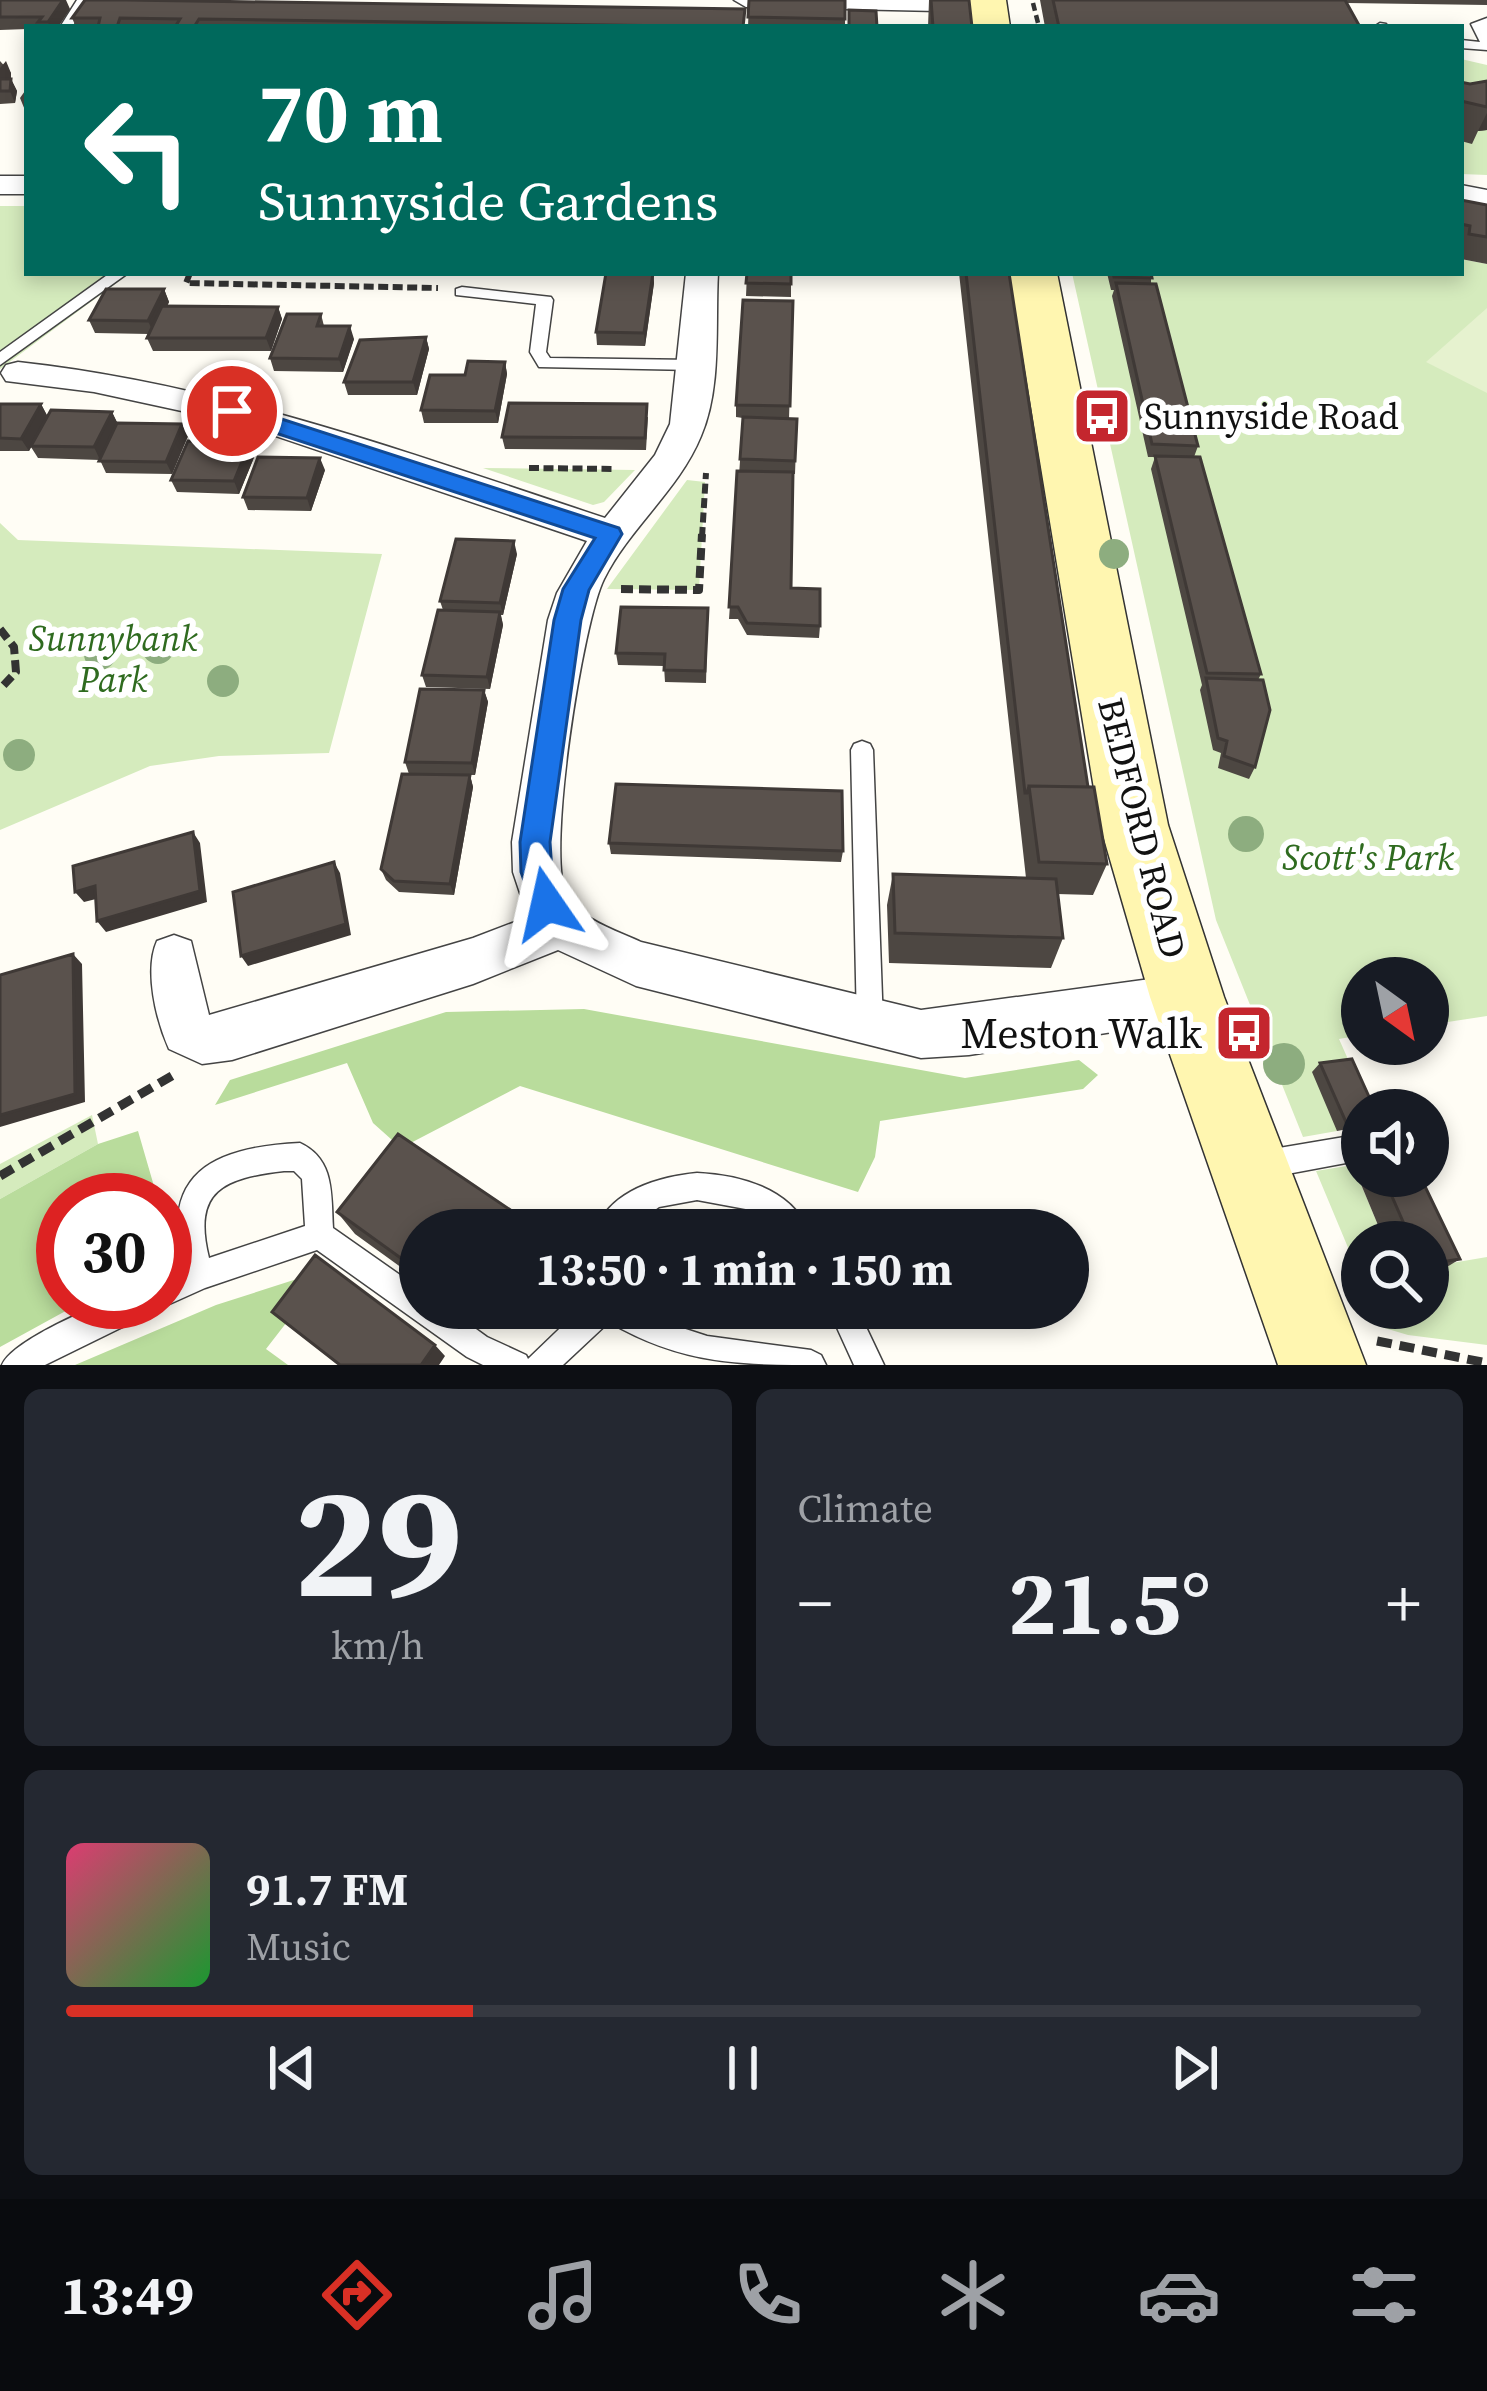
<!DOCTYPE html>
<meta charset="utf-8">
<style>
body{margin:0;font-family:"Source Serif 4",serif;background:#242831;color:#f1f3f6;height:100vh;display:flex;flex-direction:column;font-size:45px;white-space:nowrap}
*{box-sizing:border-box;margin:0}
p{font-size:39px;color:#9ea1a6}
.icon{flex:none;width:66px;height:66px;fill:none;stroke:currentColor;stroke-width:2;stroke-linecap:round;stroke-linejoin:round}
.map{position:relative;height:1365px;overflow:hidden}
.drawer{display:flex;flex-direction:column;gap:24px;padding:24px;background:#0d0f14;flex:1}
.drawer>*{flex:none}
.hud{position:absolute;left:24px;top:24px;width:1440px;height:252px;border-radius:0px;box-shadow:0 6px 18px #0003;background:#00695c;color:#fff;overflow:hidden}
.needle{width:78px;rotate:147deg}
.buttons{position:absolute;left:1341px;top:957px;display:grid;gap:24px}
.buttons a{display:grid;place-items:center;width:108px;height:108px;border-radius:50%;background:#171b24;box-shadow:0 6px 18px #0003;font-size:60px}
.speed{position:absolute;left:36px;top:1173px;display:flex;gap:24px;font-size:60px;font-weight:700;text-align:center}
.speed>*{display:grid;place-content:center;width:156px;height:156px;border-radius:50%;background:#171b24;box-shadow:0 6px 18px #0003;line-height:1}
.speed .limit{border:18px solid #d22;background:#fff;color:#111}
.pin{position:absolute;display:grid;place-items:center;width:102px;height:102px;color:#fff;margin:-51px;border:6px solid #fff;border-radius:50%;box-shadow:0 3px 12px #0007}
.me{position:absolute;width:132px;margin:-66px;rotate:349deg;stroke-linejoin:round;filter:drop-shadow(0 0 9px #0008)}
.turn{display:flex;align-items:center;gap:42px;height:252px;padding:0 36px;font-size:54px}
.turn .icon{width:156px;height:156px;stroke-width:2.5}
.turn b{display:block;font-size:84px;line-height:102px}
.big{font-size:90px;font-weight:700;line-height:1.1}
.drawer .tile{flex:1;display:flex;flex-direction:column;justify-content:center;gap:18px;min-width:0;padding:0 42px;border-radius:18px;background:#242831}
.drawer .dial{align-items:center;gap:0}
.dial b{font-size:156px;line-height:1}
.song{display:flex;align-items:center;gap:36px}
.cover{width:144px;height:144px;border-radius:18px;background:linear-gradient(135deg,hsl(340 70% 55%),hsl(130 70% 35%))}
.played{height:12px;border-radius:6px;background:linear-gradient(90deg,#d93025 30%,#363941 30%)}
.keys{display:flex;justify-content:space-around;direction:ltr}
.heat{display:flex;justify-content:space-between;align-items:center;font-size:66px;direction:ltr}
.drawer .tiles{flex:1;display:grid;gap:24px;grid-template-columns:1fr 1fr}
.tile:last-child{grid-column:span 2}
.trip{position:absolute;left:399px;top:1209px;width:690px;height:120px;border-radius:60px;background:#171b24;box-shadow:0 6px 18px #0003;font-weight:700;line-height:120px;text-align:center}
.tabs{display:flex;height:192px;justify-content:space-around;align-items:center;background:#090b0e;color:#9ea1a6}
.tabs .icon{width:84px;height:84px}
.tabs .on{color:#d93025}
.tabs b{font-size:54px;color:#f1f3f6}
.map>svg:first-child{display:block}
</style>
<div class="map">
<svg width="1487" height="1365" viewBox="0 0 1487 1365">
<rect width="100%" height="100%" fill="#fffdf5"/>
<path fill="#d5ebbd" d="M1461 59 1487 65V175L1461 174Z
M0 206H27V273H130L0 369Z
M1461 259 1487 264V1016L1428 1025V978H1362V1035L1339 1039 1351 1066 1337 1131 1303 1137 1216 920 1072 273H1461Z
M483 468 635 470 604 502 593 505Z
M687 480 705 482 699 590 607 589Z
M0 523 18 540 382 554 329 753 219 756 150 766 0 830Z
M92 1115 98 1144 0 1199V1164Z
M1353 1165 1385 1242H1362V1281L1316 1171Z
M1487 1257V1345L1408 1335 1381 1327 1373 1308H1428V1274L1434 1266Z"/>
<path fill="#b9dc9c" d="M584 1009 965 1078 1079 1060 1098 1075 1083 1089 880 1121 875 1157 858 1192 520 1086 401 1148 373 1123 347 1063 215 1105 230 1080 446 1012Z
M138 1131 158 1200H63V1302H82L0 1347V1199L98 1144Z
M328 1269 266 1349 288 1365H75L216 1305Z"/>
<path fill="#e6f2cf" d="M1487 308V393L1426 362Z"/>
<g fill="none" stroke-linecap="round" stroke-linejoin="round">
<g stroke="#444" stroke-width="3">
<path id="lane" d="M77 0H89L72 27H60Z
M1487 18V50L1461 48V40L1480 42 1471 24Z
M1380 23 1386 24 1388 27H1374Z
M110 273H128L0 365V352Z
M462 287 551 297 553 300 546 352 550 358 694 360 702 365 694 370 539 367 530 352 536 304 456 295V289Z
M862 741 870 744 873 750 883 1024 879 1033 870 1036 861 1033 857 1024 851 750 854 744Z
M1362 1134V1160L1261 1179 1251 1175 1247 1165 1251 1155 1261 1151Z
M300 1143C335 1159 331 1195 333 1228L420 1289V1308H447L487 1337 526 1355 528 1359 581 1308H639L664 1322 707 1336 811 1350 821 1355 826 1365C740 1365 683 1365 609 1322L563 1365H483L467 1357 317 1250 205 1288 165 1306 157 1303 153 1312 45 1365H2C11 1343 83 1310 108 1303 125 1298 147 1302 165 1302V1277L184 1268C158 1173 214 1147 300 1143ZM284 1171H294L302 1179 305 1226 209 1258C192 1190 224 1178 284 1171Z
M697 1173C739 1175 790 1188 808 1230H774L751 1210 697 1200 659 1207 627 1230H595C612 1190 658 1177 697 1173Z
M828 1308H857L884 1365H854Z"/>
</g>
<g stroke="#444" stroke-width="3">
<path id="street" d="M734 0H994L997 5 985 12 746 7Z
M0 176H27V194H0Z
M1461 185 1487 190V208L1461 203Z
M686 273H718C715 325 722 387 701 436 679 490 630 527 604 579 583 621 546 854 566 893 580 920 615 930 641 942L921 1010 1187 974 1205 980 1212 997 1205 1014 1187 1020 969 1055 921 1058 636 986 558 950 473 984 232 1060 202 1064 169 1049C156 1020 144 970 157 941L174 935 191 941 209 1015 473 938 528 917 513 872 512 842 548 620 557 593 587 541 237 423 94 392 6 381 1 373 6 365 18 362C222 384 411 454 605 518L655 455 670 424Z"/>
</g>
<g stroke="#333" stroke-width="3">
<path id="secondary" d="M968 0H1006L1010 27H972Z
M1009 273H1057L1168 825 1224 997 1366 1365H1278L1150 997 1100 825Z"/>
</g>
<path stroke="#333" stroke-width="4.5" stroke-dasharray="8 4.5" stroke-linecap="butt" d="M1033 3 1039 27"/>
<path stroke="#333" stroke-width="6" stroke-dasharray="10 4.5" stroke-linecap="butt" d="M190 273 186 283 438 288
M529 468 616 469
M702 537 706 473"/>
<path stroke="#333" stroke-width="8" stroke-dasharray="12 6" stroke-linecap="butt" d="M621 589 699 590 702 534
M0 629 14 647 16 672 0 689"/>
<path stroke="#333" stroke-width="9" stroke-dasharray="15 8" stroke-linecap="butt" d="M0 1176 175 1074
M1377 1341 1487 1363"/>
<use href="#lane" fill="#fff" fill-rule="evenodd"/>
<use href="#street" fill="#fff" fill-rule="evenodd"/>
<use href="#secondary" fill="#fff6b0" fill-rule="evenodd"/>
</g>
<g fill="#8dad7f">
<circle cx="1114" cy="554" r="15"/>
<circle cx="158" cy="648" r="16"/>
<circle cx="100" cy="654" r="16"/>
<circle cx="223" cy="681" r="16"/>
<circle cx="19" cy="755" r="16"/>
<circle cx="1246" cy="834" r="18"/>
<circle cx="1284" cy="1064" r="21"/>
</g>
<path fill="#4d4742" d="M0 0 70 9 58 27H27V29L0 30Z
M749 0H845V27H748Z
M929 0H969L972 27H928Z
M1040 0H1487V5L1347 3 1360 27H1045Z
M72 18 744 27H76Z
M0 61 11 73V79L17 91 15 103 0 104Z
M27 88V115L20 98Z
M1461 101 1487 107V130L1478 131 1472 144 1461 141Z
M1461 200 1487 205V264L1461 259Z
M653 273 654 283 645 346 597 345 596 332Z
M747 273H791V297L746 296Z
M959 273H1009L1088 787 1107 864 1093 895 1057 894 1063 938 1051 968 889 963 887 905 893 874 1026 878Z
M1107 273H1151V284L1198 446 1194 457 1261 674 1258 680 1255 767 1249 779 1218 768 1221 753 1213 750 1200 690 1202 685 1151 469 1155 457H1148L1112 296 1114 290H1111Z
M164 289 169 302 167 306 278 307 282 319 271 351H153L147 338 149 334 95 333 89 320Z
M793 301 789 418 797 419 795 474H793L791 588 820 626 819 638 747 635 738 619H729L743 418 736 417V405Z
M321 314 324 326 354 339 343 372 274 371 270 358Z
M426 337 429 349 417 395H348L344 382Z
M505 362 507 374 498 423H424L421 410 465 375Z
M0 404H41L47 416 112 412 117 423 182 424 188 436 172 474 106 473 100 460 38 458 31 447 29 451H0Z
M648 417 646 450 505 449 502 437Z
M255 455 239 494 177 492 171 480Z
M325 470 311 511 248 510 243 497Z
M517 554 503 615H501L503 625 490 689 426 687 422 675 443 610 440 601Z
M708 608 706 683 665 682 664 666 618 665 616 653Z
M484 690 488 702 475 775 411 774 470 775 473 787 454 895 399 892 386 880 381 869 409 774 405 762Z
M609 843 843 851 841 862 611 854Z
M1320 1063 1362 1110V1120L1353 1128 1337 1131 1312 1072Z
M1362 1157V1176H1420L1460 1259 1437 1273 1428 1274V1242H1385L1353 1165Z
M337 1212 420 1230V1281L355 1234Z
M458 1308H502L487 1329Z"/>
<path fill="#3f3936" d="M63 0H66L70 9 58 27H50L48 22Z
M6 61 11 73V80L0 81V68Z
M11 79 17 91 15 103 10 91Z
M1487 113V130L1478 131Z
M653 273 654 283 645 346 644 333Z
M164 289 169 302 154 334 148 321Z
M278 307 282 319 271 351 266 338Z
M350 326 354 339 343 372 339 359Z
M426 337 429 349 417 395 413 382Z
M505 362 507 374 498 423 495 411Z
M41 404 48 417 29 451 21 439Z
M112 412 118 424 100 460 94 447Z
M182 424 188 436 172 474 166 462Z
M250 442 255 455 239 494 234 481Z
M320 458 325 470 311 511 307 498Z
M514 541 517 554 503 615 500 603Z
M500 612 503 625 490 689 487 677Z
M484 690 488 702 475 775 472 763Z
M470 775 473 787 454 895 450 884Z
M193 832 200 843 207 902 106 932 97 921Z
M334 862 340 873 351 935 248 966 241 956Z
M95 886 104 897 84 902 75 892Z
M73 954 82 964 85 1102 0 1127V1115Z
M477 1308H502L487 1329 475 1312Z
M435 1345 445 1356 439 1365H421Z"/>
<path fill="#5a524d" stroke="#3f3936" stroke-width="3" d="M0 0H63L48 22H38L42 17H0Z
M85 0H126L745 9 743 27 199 19 194 27H175L180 19 120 18 117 27H98L100 18H72Z
M749 0H845V19L748 17Z
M931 0H969L972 27H933Z
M1053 0H1345L1360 27H1059Z
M849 10 876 11 877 27H849Z
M0 79H11L10 91H0Z
M1487 81V107L1461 101V82L1470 84Z
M1461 200 1487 205V237L1469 234 1470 226 1461 224Z
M606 273H653L644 333 596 332Z
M747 273H791V284L746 283Z
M966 273H1009L1088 787 1029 786 1027 793H1025Z
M1113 273H1151L1152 278 1114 277Z
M1116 283 1156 284 1198 446 1152 444Z
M106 289H164L148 321 89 320Z
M743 300 793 301 790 406 736 405Z
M162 306 278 307 266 338H147Z
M287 314H321L317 326H350L339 359 270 358Z
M426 337 413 382H344L360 340Z
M468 361 505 362 495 411 421 410 430 375H465Z
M509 403 647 404 645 438 502 437Z
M0 404H41L21 439 0 438Z
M51 410 112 412 94 447 31 446Z
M743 417 797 419 795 461 740 459Z
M117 423 182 424 166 462 99 461Z
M188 441 250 442 234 481 171 480Z
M1155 456 1200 457 1261 674 1207 673Z
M258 457 320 458 307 498 243 497Z
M737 471 793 472 791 588 820 589V626L747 623 738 607H729Z
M456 539 514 541 500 603 440 601Z
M621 607 708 608 705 671 664 670 665 654 616 653Z
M438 610 500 612 487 677 422 675Z
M1206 678 1263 680 1270 710 1255 767 1224 756 1227 741 1218 738Z
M420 689 484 690 472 763 405 762Z
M402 774 470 775 450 884 394 881 381 869Z
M616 784 842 791 843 851 609 843Z
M1029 786 1094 787 1107 864 1039 862Z
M193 832 200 891 97 921 95 886 75 892 73 866Z
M334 862 346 924 241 956 233 892Z
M893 874 1056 879 1063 938 895 933Z
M73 954 75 1094 0 1115V975Z
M1352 1059 1375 1110H1362V1113H1359L1362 1120 1346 1122 1320 1063Z
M398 1134 534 1226 531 1230H420V1272L337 1212Z
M1383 1176H1420L1460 1259 1428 1264V1242H1412Z
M315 1255 435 1345 421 1365H340L272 1312Z"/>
<path fill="#1a73e8" stroke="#114b97" stroke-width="3" d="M232 403 619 528 622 534 589 590 581 620 550 842 552 872 562 904 558 914 547 918 536 914 521 872 520 842 554 620 563 589 595 538 224 416V406Z"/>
<defs>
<g id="bus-square" transform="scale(3)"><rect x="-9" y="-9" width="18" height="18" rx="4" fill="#c4262e" stroke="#fff"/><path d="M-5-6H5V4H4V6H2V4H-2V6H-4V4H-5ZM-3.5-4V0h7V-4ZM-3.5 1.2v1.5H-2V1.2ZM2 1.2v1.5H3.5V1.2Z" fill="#fff"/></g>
</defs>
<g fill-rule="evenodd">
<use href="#bus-square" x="1102" y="416"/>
<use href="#bus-square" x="1244" y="1033"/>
</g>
<g text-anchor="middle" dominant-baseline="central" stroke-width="12" stroke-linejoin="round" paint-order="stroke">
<g font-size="36" fill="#111" stroke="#fff" text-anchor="start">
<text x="1144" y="416">Sunnyside Road</text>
</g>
<g font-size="36" font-style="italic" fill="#2f6b1f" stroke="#fff">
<text x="113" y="638">Sunnybank<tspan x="113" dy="41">Park</tspan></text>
<text x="1368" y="857">Scott's Park</text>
</g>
<g font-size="36" fill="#111" stroke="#fff">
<text transform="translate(1142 828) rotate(76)">BEDFORD ROAD</text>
</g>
<g font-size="42" fill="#111" stroke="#fff" text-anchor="end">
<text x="1202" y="1033">Meston Walk</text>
</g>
</g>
</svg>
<div class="buttons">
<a><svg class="needle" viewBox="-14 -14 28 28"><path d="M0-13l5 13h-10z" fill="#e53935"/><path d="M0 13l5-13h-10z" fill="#9ea1a6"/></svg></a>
<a><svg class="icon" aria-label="sound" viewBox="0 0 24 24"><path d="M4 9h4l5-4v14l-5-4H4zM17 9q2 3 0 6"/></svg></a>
<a><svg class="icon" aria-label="search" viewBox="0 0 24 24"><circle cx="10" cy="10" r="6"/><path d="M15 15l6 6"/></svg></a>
</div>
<div class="speed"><div class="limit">30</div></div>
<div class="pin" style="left:232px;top:411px;background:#d93025"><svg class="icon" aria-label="arrive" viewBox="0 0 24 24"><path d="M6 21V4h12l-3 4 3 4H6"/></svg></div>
<svg class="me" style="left:547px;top:904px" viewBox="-20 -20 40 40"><path d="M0-17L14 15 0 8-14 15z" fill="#1a73e8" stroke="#fff" stroke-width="4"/></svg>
<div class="trip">13:50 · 1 min · 150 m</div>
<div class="hud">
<div class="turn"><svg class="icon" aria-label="left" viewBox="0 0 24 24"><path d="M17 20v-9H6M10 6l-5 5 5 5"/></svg><div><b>70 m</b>Sunnyside Gardens</div></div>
</div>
</div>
<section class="drawer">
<div class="tiles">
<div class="tile dial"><b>29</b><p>km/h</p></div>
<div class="tile"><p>Climate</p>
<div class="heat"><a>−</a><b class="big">21.5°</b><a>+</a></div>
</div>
<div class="tile">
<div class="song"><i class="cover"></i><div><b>91.7 FM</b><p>Music</p></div></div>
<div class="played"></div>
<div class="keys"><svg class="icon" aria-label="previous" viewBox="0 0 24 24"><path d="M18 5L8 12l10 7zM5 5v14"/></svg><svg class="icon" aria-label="pause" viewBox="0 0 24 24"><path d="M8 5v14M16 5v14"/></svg><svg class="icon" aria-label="next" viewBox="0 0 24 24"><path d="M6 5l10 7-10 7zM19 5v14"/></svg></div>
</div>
</div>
</section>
<nav class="tabs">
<b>13:49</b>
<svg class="icon on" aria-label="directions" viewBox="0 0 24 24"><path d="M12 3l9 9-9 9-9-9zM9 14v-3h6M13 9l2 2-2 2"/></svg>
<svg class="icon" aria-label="music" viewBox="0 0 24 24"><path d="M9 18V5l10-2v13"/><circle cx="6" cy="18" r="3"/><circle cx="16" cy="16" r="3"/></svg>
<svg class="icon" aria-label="phone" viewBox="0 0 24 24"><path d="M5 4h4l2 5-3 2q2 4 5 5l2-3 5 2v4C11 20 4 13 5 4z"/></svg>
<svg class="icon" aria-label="climate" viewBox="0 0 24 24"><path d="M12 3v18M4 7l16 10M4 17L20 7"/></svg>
<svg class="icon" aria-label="car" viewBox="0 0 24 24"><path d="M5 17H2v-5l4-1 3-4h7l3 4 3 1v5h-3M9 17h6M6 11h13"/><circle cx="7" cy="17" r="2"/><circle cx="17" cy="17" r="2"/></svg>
<svg class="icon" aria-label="filters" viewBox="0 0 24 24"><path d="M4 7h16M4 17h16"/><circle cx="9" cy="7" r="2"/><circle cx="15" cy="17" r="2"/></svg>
</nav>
